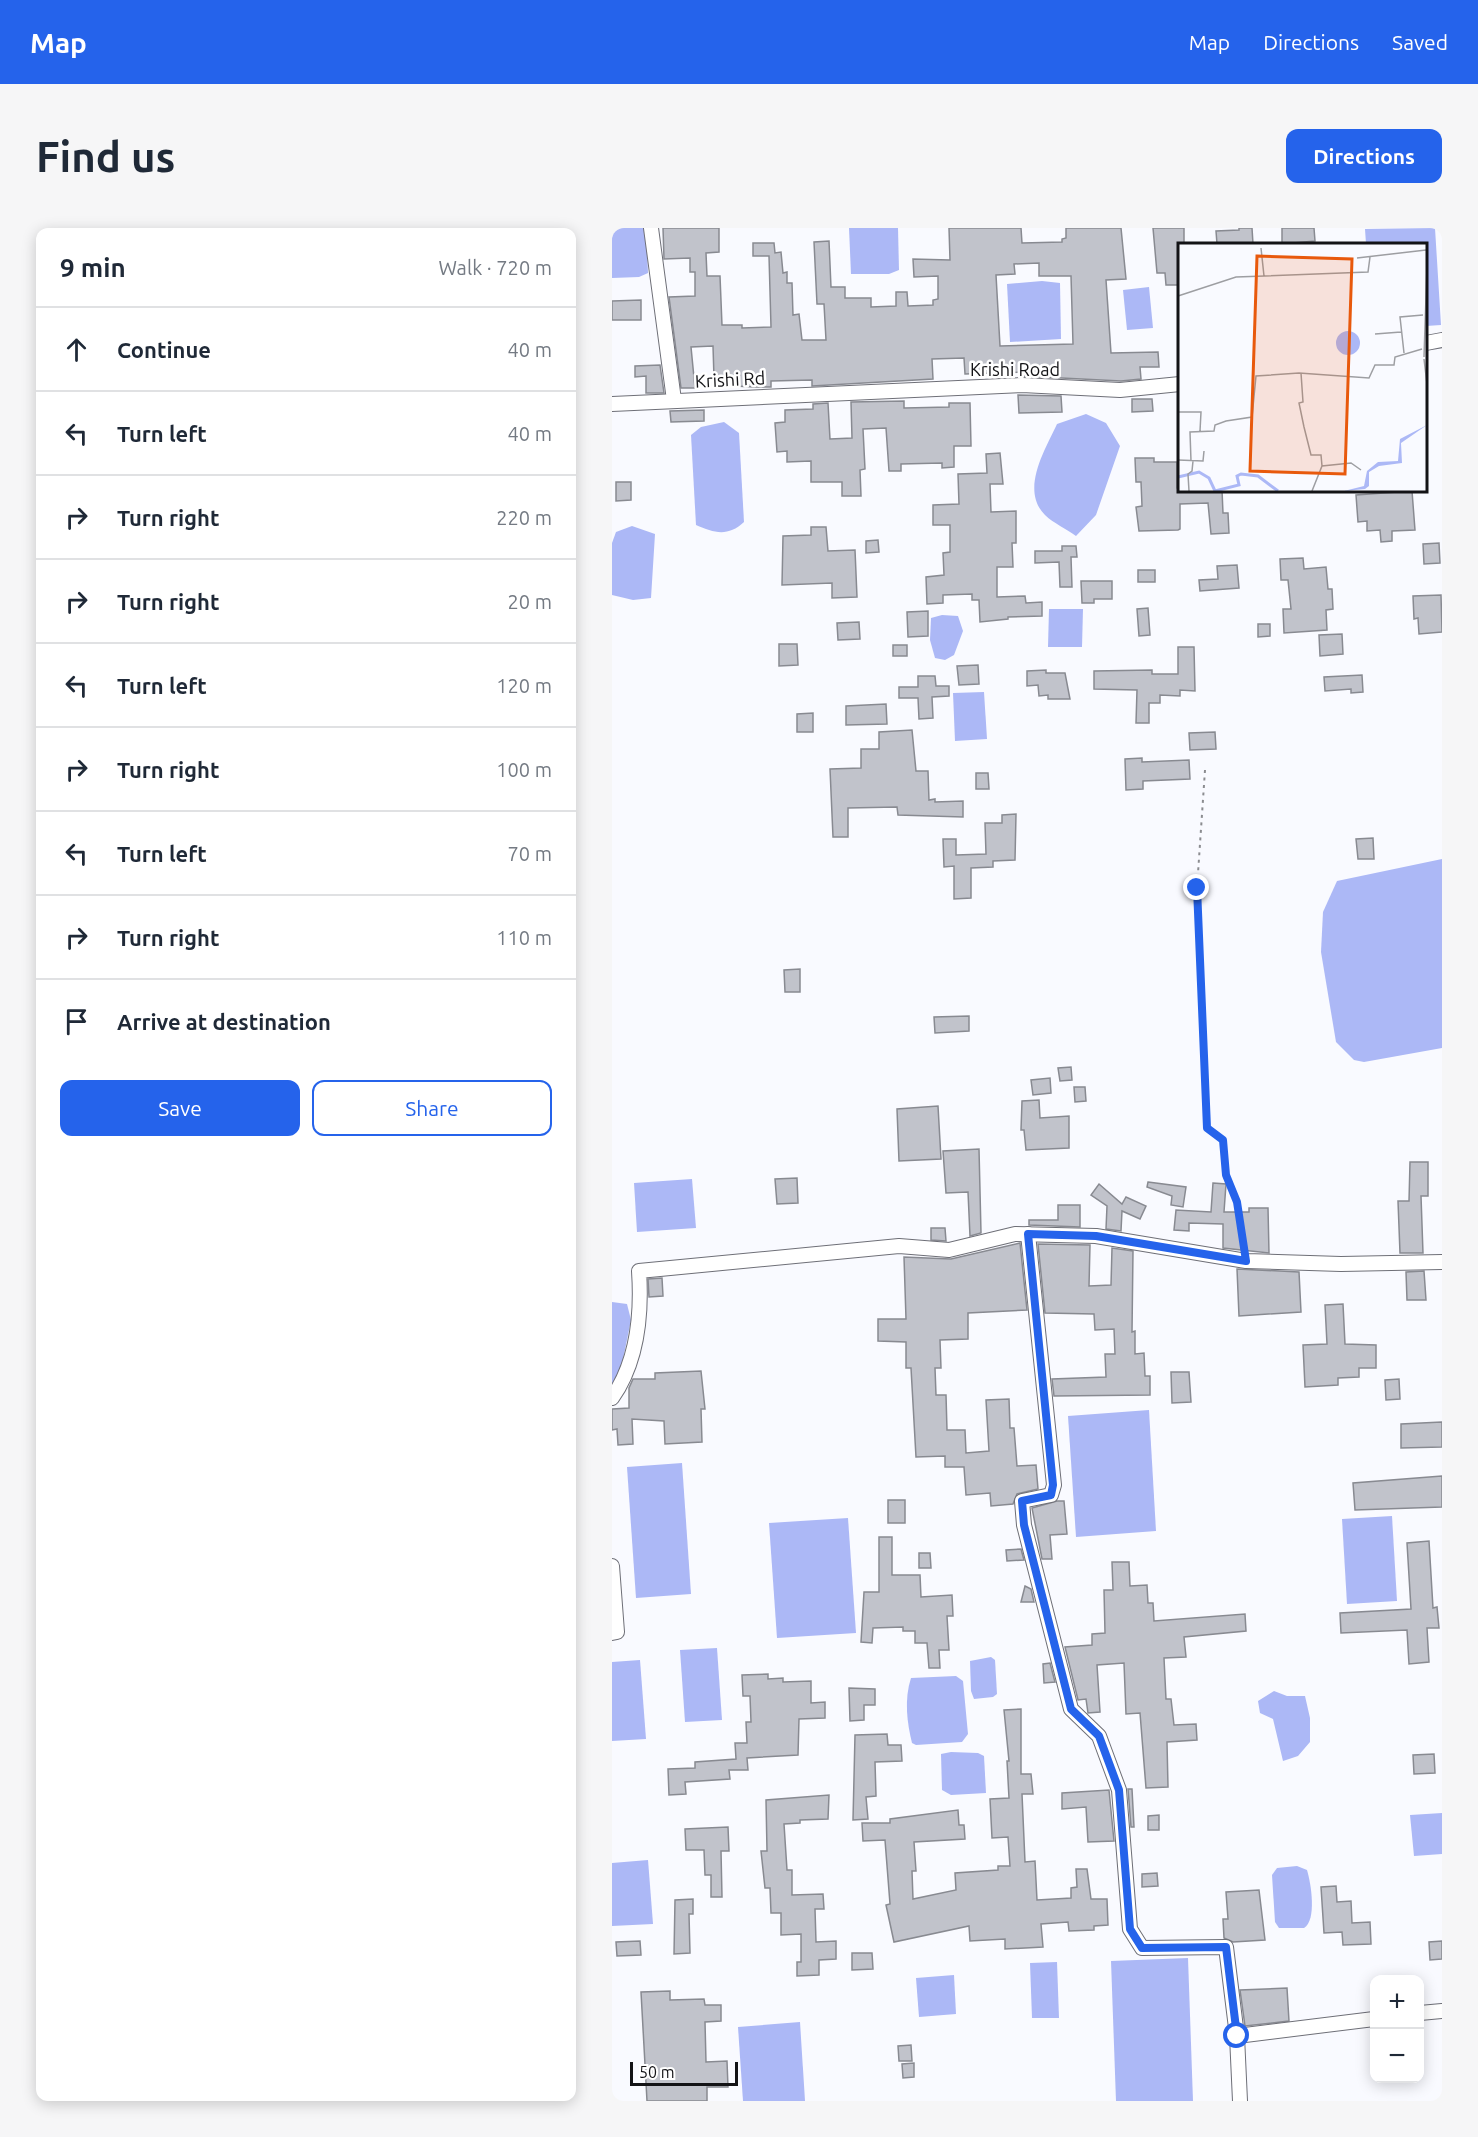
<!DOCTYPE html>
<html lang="en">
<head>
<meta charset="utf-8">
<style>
  body { margin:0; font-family:Ubuntu,sans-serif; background:#f6f6f7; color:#1f2937 }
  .controls { position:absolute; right:18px; bottom:18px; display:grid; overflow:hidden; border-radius:12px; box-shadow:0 3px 15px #0003 }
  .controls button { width:54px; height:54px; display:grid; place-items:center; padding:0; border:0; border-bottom:2px solid #e0e1e3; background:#fff; color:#1f2937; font:30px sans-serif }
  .scale { position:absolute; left:18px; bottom:15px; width:108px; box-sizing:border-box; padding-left:6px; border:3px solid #131316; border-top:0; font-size:16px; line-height:21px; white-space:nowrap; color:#131316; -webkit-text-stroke:4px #fff; paint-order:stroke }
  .stop { position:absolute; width:18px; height:18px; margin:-14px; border:4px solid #2563eb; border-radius:50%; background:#fff }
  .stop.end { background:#2563eb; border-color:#fff; box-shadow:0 2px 6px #0008 }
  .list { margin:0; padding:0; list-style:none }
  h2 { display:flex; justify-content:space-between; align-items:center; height:78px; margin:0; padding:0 24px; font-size:26px }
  h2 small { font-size:20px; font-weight:400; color:#747a83 }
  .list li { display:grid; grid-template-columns:39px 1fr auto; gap:18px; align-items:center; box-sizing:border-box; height:84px; padding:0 24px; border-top:2px solid #e0e1e3 }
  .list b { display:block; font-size:22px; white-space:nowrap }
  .list em { font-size:20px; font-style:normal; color:#747a83 }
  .actions { display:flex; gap:12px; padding:18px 24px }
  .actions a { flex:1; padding:14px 0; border:2px solid #2563eb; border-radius:12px; text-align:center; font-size:21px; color:#2563eb }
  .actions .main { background:#2563eb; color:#fff }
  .icon { flex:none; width:33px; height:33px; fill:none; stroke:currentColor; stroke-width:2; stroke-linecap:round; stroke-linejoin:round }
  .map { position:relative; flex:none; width:830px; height:1873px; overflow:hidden; border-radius:12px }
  header { display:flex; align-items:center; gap:36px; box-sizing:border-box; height:84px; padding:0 30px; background:#2563eb; color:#fff }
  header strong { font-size:28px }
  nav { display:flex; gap:33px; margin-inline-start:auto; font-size:21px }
  .intro { display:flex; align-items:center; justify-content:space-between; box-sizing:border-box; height:144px; padding:0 36px }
  h1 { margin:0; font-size:42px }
  .button { padding:15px 27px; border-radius:12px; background:#2563eb; color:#fff; font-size:21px; font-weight:700 }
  main { display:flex; gap:36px; padding:0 36px }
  aside { flex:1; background:#fff; border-radius:12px; box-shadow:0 3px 15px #0003 }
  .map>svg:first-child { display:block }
  .water { fill:#acb8f6 }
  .building { fill:#c1c3cb; stroke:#888a91; stroke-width:1.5; fill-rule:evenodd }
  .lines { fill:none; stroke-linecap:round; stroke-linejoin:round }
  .street-casing { stroke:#6e6f77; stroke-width:16 }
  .path { stroke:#8b8c90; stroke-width:2; stroke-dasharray:3 4.5; stroke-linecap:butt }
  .street { stroke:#fff; stroke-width:14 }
  .route { stroke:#2563eb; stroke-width:8 }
  .labels { text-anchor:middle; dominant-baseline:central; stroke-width:5; stroke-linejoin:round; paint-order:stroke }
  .street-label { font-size:18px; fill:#131316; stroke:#fff }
  .inset-river { fill:none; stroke:#acb8f6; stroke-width:3 }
  .inset-road { fill:none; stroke:#9d9ea2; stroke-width:1.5 }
  .view { fill:#e8590c; fill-opacity:0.15; stroke:#e8590c; stroke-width:3 }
  .inset-edge { fill:none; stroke:#131316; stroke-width:3 }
</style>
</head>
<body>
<header>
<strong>Map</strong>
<nav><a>Map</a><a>Directions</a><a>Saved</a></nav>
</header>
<div class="intro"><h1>Find us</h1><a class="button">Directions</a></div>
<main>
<aside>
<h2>9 min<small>Walk · 720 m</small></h2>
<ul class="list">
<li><svg class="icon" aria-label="ahead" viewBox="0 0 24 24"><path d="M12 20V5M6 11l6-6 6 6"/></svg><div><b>Continue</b></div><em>40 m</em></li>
<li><svg class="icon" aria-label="left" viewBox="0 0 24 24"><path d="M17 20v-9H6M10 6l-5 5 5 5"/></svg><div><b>Turn left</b></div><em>40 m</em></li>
<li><svg class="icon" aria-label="right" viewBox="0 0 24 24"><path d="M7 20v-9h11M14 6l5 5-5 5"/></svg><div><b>Turn right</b></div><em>220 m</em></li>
<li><svg class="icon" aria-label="right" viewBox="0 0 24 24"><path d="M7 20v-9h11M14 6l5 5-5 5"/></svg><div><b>Turn right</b></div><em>20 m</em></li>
<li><svg class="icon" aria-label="left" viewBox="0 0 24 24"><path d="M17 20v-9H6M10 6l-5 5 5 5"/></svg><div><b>Turn left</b></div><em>120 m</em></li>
<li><svg class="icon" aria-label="right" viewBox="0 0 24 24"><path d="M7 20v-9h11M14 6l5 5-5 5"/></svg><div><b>Turn right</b></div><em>100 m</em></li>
<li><svg class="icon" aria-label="left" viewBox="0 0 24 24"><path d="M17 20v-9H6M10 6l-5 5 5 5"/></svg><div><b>Turn left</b></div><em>70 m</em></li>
<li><svg class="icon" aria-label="right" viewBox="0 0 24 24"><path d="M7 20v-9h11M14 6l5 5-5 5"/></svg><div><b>Turn right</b></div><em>110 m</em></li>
<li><svg class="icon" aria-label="arrive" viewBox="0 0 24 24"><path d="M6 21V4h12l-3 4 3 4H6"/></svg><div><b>Arrive at destination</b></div></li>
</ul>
<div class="actions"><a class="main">Save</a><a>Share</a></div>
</aside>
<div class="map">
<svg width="830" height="1873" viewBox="0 0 830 1873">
  <rect width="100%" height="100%" fill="#f9faff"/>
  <g class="water">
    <polygon points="0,0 34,0 36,45 27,49 0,50"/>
    <polygon points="237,0 286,0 287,42 277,46 239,46"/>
    <polygon points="823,0 829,97 814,98 814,16 754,16 753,1"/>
    <polygon points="430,53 448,55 449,111 398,114 395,56"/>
    <polygon points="537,59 541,100 515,102 511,62"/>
    <path d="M474,186l20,9 14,23 -24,69 -20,21c-9,-7 -23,-13 -31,-21 -25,-25 0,-65 12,-91z"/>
    <path d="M112,194l15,11 5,89c-16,15 -30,11 -48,3l-5,-90 10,-8z"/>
    <polygon points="20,298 43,306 39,370 21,372 0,367 0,315 4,304"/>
    <polygon points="437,381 471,381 470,419 436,419"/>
    <polygon points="330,387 346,388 351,403 342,427 333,432 323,430 318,412 319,390"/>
    <polygon points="372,464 375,511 343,513 341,465"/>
    <polygon points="830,631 830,820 752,834 742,832 724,814 709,724 711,684 725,653"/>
    <polygon points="80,951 84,1000 25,1004 22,955"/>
    <polygon points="0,1074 15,1076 19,1092 6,1156 0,1158"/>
    <polygon points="537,1182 544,1303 464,1309 456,1188"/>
    <polygon points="70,1235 79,1366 24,1370 15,1239"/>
    <polygon points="780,1288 785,1373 735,1376 730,1291"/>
    <polygon points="236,1290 244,1405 165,1410 157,1295"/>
    <polygon points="105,1420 110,1492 73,1494 68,1422"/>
    <polygon points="379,1429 383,1432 385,1466 381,1469 362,1471 359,1463 358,1433"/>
    <polygon points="28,1432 34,1511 0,1513 0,1434"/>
    <path d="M344,1448l7,5 5,53 -6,8 -46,3 -4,-2c-5,-20 -8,-44 -1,-65z"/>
    <polygon points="662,1463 675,1468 693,1468 698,1490 698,1514 686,1528 671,1533 661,1491 648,1485 646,1473"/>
    <polygon points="339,1524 366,1525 372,1528 374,1565 339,1567 330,1562 329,1526"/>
    <polygon points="830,1585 830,1626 802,1628 798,1587"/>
    <polygon points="36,1632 41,1696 0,1698 0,1635"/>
    <path d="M685,1638l10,4c4,13 10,50 -3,58h-25l-4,-6 -3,-47 5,-7z"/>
    <polygon points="576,1730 581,1873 504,1873 499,1733"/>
    <polygon points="445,1734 447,1790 420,1790 418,1735"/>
    <polygon points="342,1747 344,1786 307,1789 304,1750"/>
    <polygon points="188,1794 193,1873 131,1873 126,1799"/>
  </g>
  <g class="building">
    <path d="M51,0h56v24l-13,1 1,23h13l2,49h20v3l29,-1 -2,-71h-16v-13h21l1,10 6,-1 2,21 4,-1v11h5l1,32 6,-1 3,26h24l-2,-36h-7l-3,-62 15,-1 2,46h14v11h26v9l25,-1v-14h11l1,14 25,-1v-5l5,-1v-23l-24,1 -1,-18 37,1 -1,-32h72l1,15 40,-1v-3l4,-1v-10h55l5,51 -20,1 5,73 47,-1 1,15h-19l1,12 -20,2 -99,-5v-4l-57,2 -1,-16 -32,1 1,20 -121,7v-6l-41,1v6h-17l-19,-1v-8h-21l-1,-32 -22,1 4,41h-14l-12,-91 26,-1v-24h-5v-14l-26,1zM427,35v13h32l2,68 -73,2 -4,-71 19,-1 -1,-10z"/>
    <polygon points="541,0 572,0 572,16 567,16 567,57 554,57 553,45 545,45"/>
    <polygon points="627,0 640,0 641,16 605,16 604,3 627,2"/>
    <polygon points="670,0 702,0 703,13 670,16"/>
    <polygon points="29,72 29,92 0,92 0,73"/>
    <polygon points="48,137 52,165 34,165 34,148 23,149 23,138"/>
    <polygon points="406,167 449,168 450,184 407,185"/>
    <polygon points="520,171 540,171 541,183 520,184"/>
    <polygon points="292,173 292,180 337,179 337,175 358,175 359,218 342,218 342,239 330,240 330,235 289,236 289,243 277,243 274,200 251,201 253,241 248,242 249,268 230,268 230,254 199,254 199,233 175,234 175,223 165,224 163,195 173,194 173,182 201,181 201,176 216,175 218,211 240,210 239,174"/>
    <polygon points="92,182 92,193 59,194 58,183"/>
    <polygon points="388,225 391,256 378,256 379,284 404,283 404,315 400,315 401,339 385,339 385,369 413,368 414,375 430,374 430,388 396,389 396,391 368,394 367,372 360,372 360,366 331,367 331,375 315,376 314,349 332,347 331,325 338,324 338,297 321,297 321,277 347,276 346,246 375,245 374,226"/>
    <polygon points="523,230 542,230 542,234 565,234 565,260 567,262 610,262 611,285 616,285 617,305 599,306 596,275 568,276 568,301 566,302 527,303 524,279 530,278 529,254 524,254"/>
    <polygon points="4,254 19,254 19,272 4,273"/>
    <polygon points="800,263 803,302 780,303 780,313 769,314 768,302 755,303 755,293 746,294 744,267"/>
    <polygon points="199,299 214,299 216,323 243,322 245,369 220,370 220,355 170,357 171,308 199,307"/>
    <polygon points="266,312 267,324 254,325 254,313"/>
    <polygon points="827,315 828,335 812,336 811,316"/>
    <polygon points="450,318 464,318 465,329 459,329 460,359 448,359 447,334 423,335 423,323 450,323"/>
    <polygon points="691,330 692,341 714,339 716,361 720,361 721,381 714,382 715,402 672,405 671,381 679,381 676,352 669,352 668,331"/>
    <polygon points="625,337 627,360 588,363 587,352 606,351 605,338"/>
    <rect x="526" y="342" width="17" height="12"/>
    <polygon points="469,353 500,353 500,371 482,371 482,375 470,375"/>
    <polygon points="829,367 830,404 807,406 806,390 802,391 801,368"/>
    <polygon points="536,380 538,407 527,408 525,381"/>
    <polygon points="316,383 316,408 296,409 295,384"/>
    <polygon points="247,394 248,411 226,412 225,395"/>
    <polygon points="646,396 658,396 658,408 646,409"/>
    <polygon points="730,406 731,426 708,428 707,407"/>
    <polygon points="167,416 185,416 186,437 167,438"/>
    <rect x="281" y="417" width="14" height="11"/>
    <polygon points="566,419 582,419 583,463 568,462 568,468 548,467 548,475 537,475 537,495 524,495 525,462 482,461 482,443 540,442 540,446 566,446"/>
    <polygon points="366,437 367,456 347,457 345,438"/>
    <polygon points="434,442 434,445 453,445 458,471 436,471 436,467 427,468 426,457 415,458 415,443"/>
    <polygon points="750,447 751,464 739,465 739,461 713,463 712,449"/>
    <polygon points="306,448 323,448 324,458 337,458 337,468 320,469 321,490 307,491 306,470 287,470 287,459 306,459"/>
    <polygon points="274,476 275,496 234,497 234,478"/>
    <polygon points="201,485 201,504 185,504 185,486"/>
    <polygon points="300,502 304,543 316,543 317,572 323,571 323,574 351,573 351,589 286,587 285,579 236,580 236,609 221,609 218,541 249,540 249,521 267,521 267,504"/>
    <polygon points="603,504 604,521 578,522 577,505"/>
    <polygon points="530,530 530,534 577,532 578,551 531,553 531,561 514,562 513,531"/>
    <polygon points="364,545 376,545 377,561 364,561"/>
    <polygon points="404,586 403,632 381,633 381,639 359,640 359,670 342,671 342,638 332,639 331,611 344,611 344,627 374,626 373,595 390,595 390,587"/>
    <polygon points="761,610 762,631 746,631 744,611"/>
    <polygon points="188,741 188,764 173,764 172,742"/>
    <polygon points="357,788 357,803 323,805 322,789"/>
    <polygon points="459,839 460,852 448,853 446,840"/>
    <polygon points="438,850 439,865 421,867 419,852"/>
    <polygon points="462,859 473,859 474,873 463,874"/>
    <polygon points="427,872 428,890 457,888 457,920 414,922 412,902 409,902 410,873"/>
    <polygon points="326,878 329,931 287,933 285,881"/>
    <polygon points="367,921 369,1005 358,1008 356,964 334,965 331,923"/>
    <polygon points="798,934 816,934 816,968 809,968 811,1025 788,1025 786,973 797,973"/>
    <polygon points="185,950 186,975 165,976 163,951"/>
    <polygon points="536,954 574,959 571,979 559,977 560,968 535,959"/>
    <polygon points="601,955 614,956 612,984 637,984 637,980 656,980 657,1025 611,1020 611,996 577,995 577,1003 562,1002 564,982 599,984"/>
    <polygon points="487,956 510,976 514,969 534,978 528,991 510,983 509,1003 494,1001 495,978 479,967"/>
    <polygon points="446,977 468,977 468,999 417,997 417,992 446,992"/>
    <polygon points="319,1000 333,1000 334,1013 319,1012"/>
    <polygon points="408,1015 415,1082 356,1085 356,1111 328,1112 329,1140 323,1140 324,1167 334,1167 335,1202 353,1202 354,1225 377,1223 374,1172 397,1171 398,1200 402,1200 405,1238 424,1237 426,1261 405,1266 401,1276 379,1278 378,1265 354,1267 352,1239 333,1239 333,1228 304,1229 299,1140 294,1140 294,1114 266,1113 266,1091 294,1091 292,1029 339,1031"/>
    <polygon points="426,1016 478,1017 477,1058 499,1057 500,1020 521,1023 520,1104 523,1103 523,1126 532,1125 533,1148 538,1148 538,1167 442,1168 440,1151 494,1149 493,1126 503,1126 502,1101 483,1102 482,1086 433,1085"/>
    <polygon points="625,1041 687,1044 689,1084 627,1088"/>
    <polygon points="812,1043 814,1072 795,1072 794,1044"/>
    <polygon points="50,1050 51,1068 37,1069 36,1051"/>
    <polygon points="731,1076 733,1116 764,1117 764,1140 747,1140 747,1149 726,1150 726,1157 693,1159 691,1117 715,1116 713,1077"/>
    <polygon points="89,1143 93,1181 89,1181 90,1214 53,1216 52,1193 20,1191 21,1216 6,1217 5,1201 0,1202 0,1181 17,1180 17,1160 21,1151 43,1151 43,1145"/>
    <polygon points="559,1144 577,1144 579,1174 560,1175"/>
    <polygon points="787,1151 788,1171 774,1172 773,1152"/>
    <polygon points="830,1194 830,1219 789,1220 789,1196"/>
    <polygon points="830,1248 830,1279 743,1282 741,1255"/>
    <rect x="276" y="1272" width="17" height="23"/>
    <polygon points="445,1273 452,1273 455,1306 438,1307 440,1331 430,1331 420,1280"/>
    <polygon points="267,1309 280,1309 280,1347 308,1347 309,1369 340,1367 341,1388 335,1388 337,1422 327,1422 328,1440 317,1440 315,1415 303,1415 303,1403 291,1403 291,1399 261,1400 260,1415 249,1414 252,1364 267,1364"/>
    <polygon points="817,1313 821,1380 825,1379 827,1400 815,1400 817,1434 797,1436 795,1402 729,1405 728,1385 799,1381 795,1315"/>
    <polygon points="409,1321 412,1332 395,1333 394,1322"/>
    <polygon points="307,1325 318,1325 319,1340 307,1340"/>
    <polygon points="500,1334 517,1334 518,1358 535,1357 536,1375 541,1375 542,1393 633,1386 634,1403 572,1409 574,1429 552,1430 554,1471 559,1471 562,1497 584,1496 585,1512 555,1514 556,1559 534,1560 528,1485 514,1486 512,1435 485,1437 488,1484 476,1485 474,1471 466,1472 453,1419 480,1417 480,1406 493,1405 492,1362 501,1362"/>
    <polygon points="413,1358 419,1361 422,1374 409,1374"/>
    <polygon points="438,1435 443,1454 432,1455 431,1436"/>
    <polygon points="156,1446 156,1451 171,1450 171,1454 199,1453 199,1475 213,1474 213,1490 187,1491 186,1527 135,1530 136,1542 117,1542 118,1551 73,1554 74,1566 57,1567 56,1541 83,1540 83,1534 124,1531 123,1515 135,1515 134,1494 139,1494 138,1468 131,1468 130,1447"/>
    <polygon points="237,1460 263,1461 263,1477 252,1477 252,1492 238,1493"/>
    <polygon points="409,1481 409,1546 419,1546 421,1566 410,1566 413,1634 423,1633 425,1672 459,1670 459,1660 465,1659 464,1641 475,1641 479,1671 495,1671 496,1697 482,1698 482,1702 457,1703 456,1694 429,1696 431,1719 393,1721 393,1711 358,1713 357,1698 282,1714 274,1677 278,1676 273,1612 251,1613 250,1595 278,1595 278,1591 346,1582 347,1597 352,1597 353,1611 302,1614 304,1643 300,1643 301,1671 344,1662 343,1645 386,1642 386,1638 398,1638 396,1609 380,1610 378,1571 397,1570 395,1533 397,1533 392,1482"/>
    <polygon points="275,1506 276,1517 289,1517 290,1533 263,1534 264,1568 254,1569 256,1591 241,1592 243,1507"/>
    <polygon points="822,1526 823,1545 802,1546 801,1527"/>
    <polygon points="516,1561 520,1561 522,1599 519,1599"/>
    <polygon points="497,1562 502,1613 476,1614 474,1579 450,1581 450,1565"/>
    <polygon points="217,1567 216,1591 188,1592 188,1595 172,1596 175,1642 180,1642 180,1667 211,1666 212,1681 203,1681 204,1714 224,1713 224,1731 207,1732 207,1747 185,1748 185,1734 189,1734 189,1706 169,1707 169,1685 159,1685 158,1660 153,1660 149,1623 155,1623 154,1572"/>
    <polygon points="547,1587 547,1602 536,1602 536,1588"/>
    <polygon points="116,1599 117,1623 109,1623 110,1669 99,1669 99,1647 93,1647 92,1622 74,1622 73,1601"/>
    <polygon points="545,1645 546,1658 530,1659 530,1646"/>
    <polygon points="724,1658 725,1674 739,1673 740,1695 758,1694 759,1716 731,1717 730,1704 712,1705 709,1659"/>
    <polygon points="647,1662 653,1712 621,1714 612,1710 611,1691 616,1691 614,1664"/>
    <polygon points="81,1671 81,1686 77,1686 78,1725 62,1726 63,1672"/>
    <polygon points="28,1713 29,1727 5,1728 4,1714"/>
    <polygon points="830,1713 830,1731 818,1732 817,1714"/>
    <polygon points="240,1725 260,1725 261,1741 240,1742"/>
    <polygon points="675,1760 677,1793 633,1798 628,1762"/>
    <polygon points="58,1763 58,1772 92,1771 93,1777 109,1777 109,1793 93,1794 94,1834 115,1833 116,1859 95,1859 95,1873 35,1873 29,1764"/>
    <polygon points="299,1817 300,1833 287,1833 286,1818"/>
    <polygon points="302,1835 302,1849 291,1850 290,1836"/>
  </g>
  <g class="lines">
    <defs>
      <g id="street">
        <polyline points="39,0 62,172"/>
        <polyline points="814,115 830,112"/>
        <polyline points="0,176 410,157 508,162 568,156"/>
        <polyline points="416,1006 442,1257 439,1267 410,1273 412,1297 459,1481 487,1508 507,1562 518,1701 530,1720 614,1719 625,1808"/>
        <path d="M0,1170c26,-37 30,-83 27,-127l260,-25 50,4 66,-16 81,2 150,25 95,3 101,-2"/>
        <polyline points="0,1338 5,1404 0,1405"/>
        <polyline points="808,1785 830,1783"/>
        <polyline points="628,1873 625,1808 762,1791"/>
      </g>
    </defs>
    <use href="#street" class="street-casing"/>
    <path class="path" d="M593,542l-8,118 10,240 16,12c3,36 15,70 21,106"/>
    <use href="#street" class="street"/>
  </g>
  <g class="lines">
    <polyline class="route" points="585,660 595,900 611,912 614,947 625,974 634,1033 484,1008 416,1006 441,1257 439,1267 410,1273 412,1297 459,1481 487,1508 507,1562 518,1701 530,1720 614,1719 625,1808"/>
  </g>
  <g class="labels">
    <g class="street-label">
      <text x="403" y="141">Krishi Road</text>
      <text transform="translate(118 151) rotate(-3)">Krishi Rd</text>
    </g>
  </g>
  <g transform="translate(566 15)">
    <rect width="249" height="249" fill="#f9faff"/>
    <path d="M158 100a12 12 0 1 1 24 0a12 12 0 1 1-24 0ZM249,182l-26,18 1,20 -23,3 -10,6v14l-4,3 -21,2 20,-5 3,-15 11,-9 20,-1 2,-22z" fill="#acb8f6"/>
    <path class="inset-river" d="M0,234l21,-5 10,6 6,13 24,-6 -2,-9 4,-2 17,2 20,15"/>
    <path class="inset-road" d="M83,5l3,28M179,15l69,-8M0,53l58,-19 132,-5 2,-15M197,91l26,-2M226,110l-4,-36 23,-2M246,114l3,-91M246,116l3,25M123,130l2,29 -4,1 5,24 7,28h10l1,11M0,169h23l-1,19M0,217l25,1 1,-10M13,218l-1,-29 24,-1 1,-6 11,-4 26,-4 4,-41 43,-3 70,5 6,-13h19l1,-8 27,-8M11,248l-1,-17 4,-3 1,-10M134,248l10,-25 29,-3 10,7"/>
    <path class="view" d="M79,13l95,3 -7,215 -95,-3z"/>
    <rect width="249" height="249" class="inset-edge"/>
  </g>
</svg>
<div class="controls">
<button>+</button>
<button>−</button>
</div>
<div class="scale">50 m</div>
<div class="stop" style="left:625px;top:1808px"></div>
<div class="stop end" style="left:585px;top:660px"></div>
</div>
</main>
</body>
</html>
